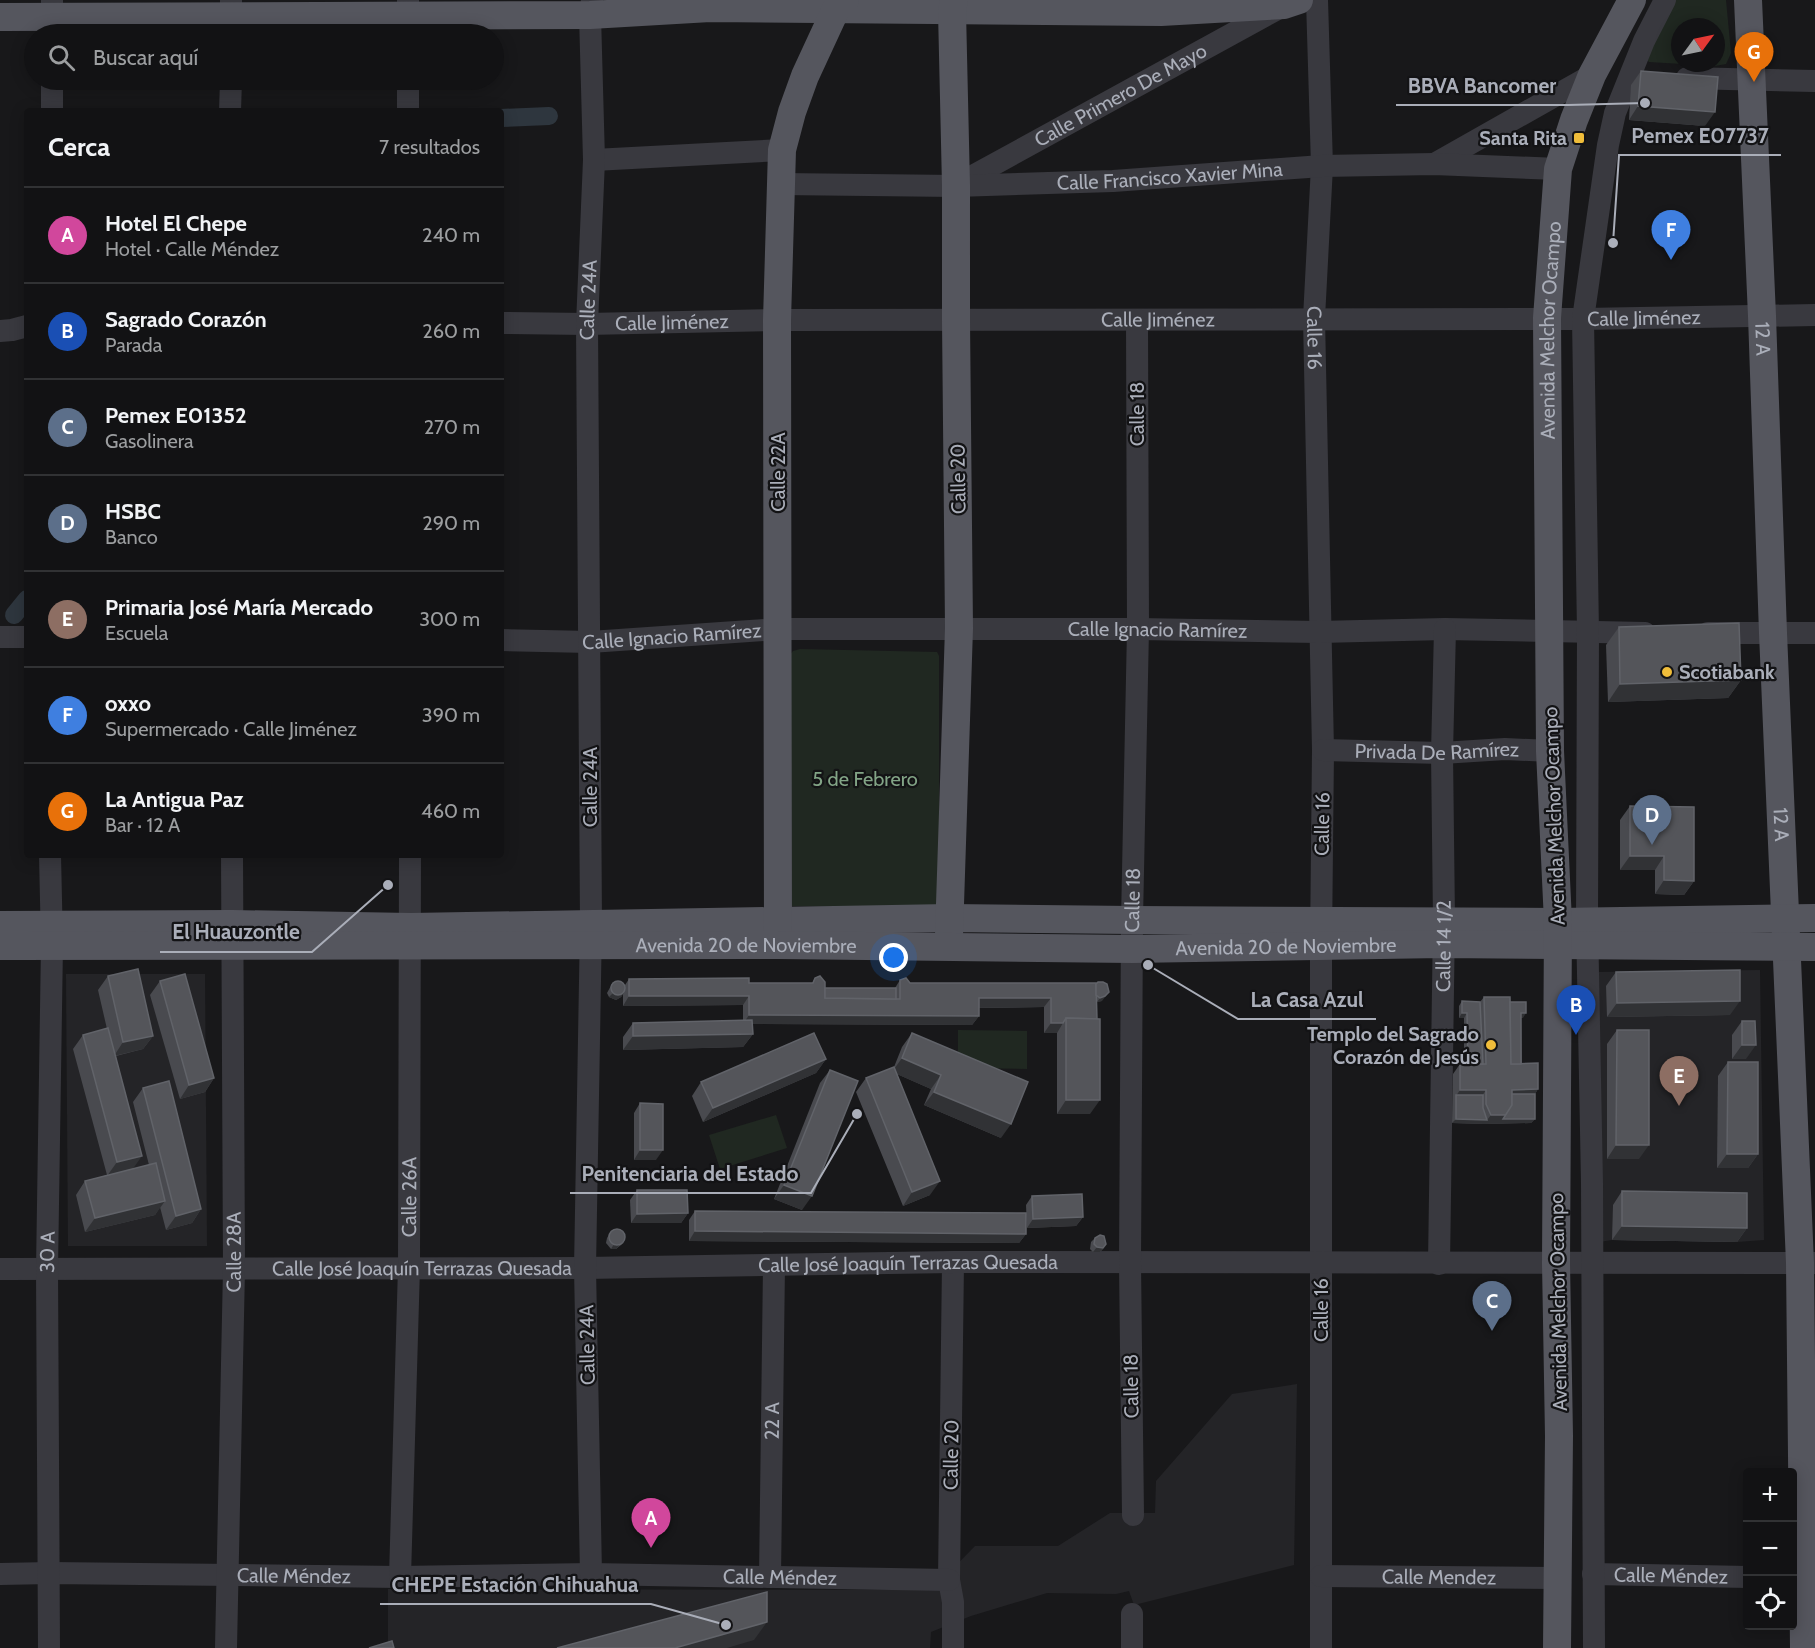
<!DOCTYPE html>
<html lang="es">
<head>
<meta charset="utf-8">
<style>
  body { margin:0; font-family:Cabin,sans-serif; background:#1b1b1d; color:#f1f3f6 }
  .controls { position:absolute; right:18px; bottom:18px; display:grid; overflow:hidden; border-radius:6px; box-shadow:0 3px 15px #0003 }
  .controls button { width:54px; height:54px; display:grid; place-items:center; padding:0; border:0; border-bottom:2px solid #313234; background:#121214; color:#f1f3f6; font:30px sans-serif }
  .compass { position:absolute; left:1671px; top:18px; width:54px; height:54px; border-radius:50%; background:#121214; box-shadow:0 3px 15px #0003; rotate:57deg }
  .you { position:absolute; left:894px; top:958px; width:21px; height:21px; margin:-15px; border:4px solid #fff; border-radius:50%; background:#1a73e8; box-shadow:0 0 0 9px #1a73e833 }
  .badge { display:grid; place-items:center; width:39px; height:39px; border-radius:50%; background:#7c3aed; color:#fff; font-size:20px; font-weight:700 }
  .pin { position:absolute; translate:-50% -50px; filter:drop-shadow(0 2px 3px #0008) }
  .pin::after { content:''; position:absolute; top:32px; width:21px; height:18px; background:inherit; clip-path:polygon(0 0,100% 0,50% 100%) }
  .list { margin:0; padding:0; list-style:none }
  h2 { display:flex; justify-content:space-between; align-items:center; height:78px; margin:0; padding:0 24px; font-size:26px }
  h2 small { font-size:20px; font-weight:400; color:#9c9ea0 }
  .list li { display:grid; grid-template-columns:39px 1fr auto; gap:18px; align-items:center; box-sizing:border-box; height:96px; padding:0 24px; border-top:2px solid #313234 }
  .list b { display:block; font-size:22px; white-space:nowrap }
  .list p { margin:0; font-size:20px; white-space:nowrap; color:#9c9ea0 }
  .list em { font-size:20px; font-style:normal; color:#9c9ea0 }
  .icon { flex:none; width:33px; height:33px; fill:none; stroke:currentColor; stroke-width:2; stroke-linecap:round; stroke-linejoin:round }
  .map { position:relative; flex:none; width:1815px; height:1648px; overflow:hidden }
  .search { position:absolute; background:#121214; box-shadow:0 3px 15px #0003; left:24px; top:24px; width:480px; height:66px; display:flex; align-items:center; gap:15px; box-sizing:border-box; padding:0 21px; border-radius:33px; color:#9c9ea0; font-size:22px }
  .panel { position:absolute; background:#121214; box-shadow:0 3px 15px #0003; left:24px; top:108px; width:480px; height:750px; border-radius:6px }
  .map>svg:first-child { display:block }
  .built { fill:#242427 }
  .green { fill:#202821; fill-rule:evenodd }
  .lines { fill:none; stroke-linecap:round; stroke-linejoin:round }
  .canal { stroke:#2e363e; stroke-width:18 }
  .minor { stroke:#39393f; stroke-width:22 }
  .major { stroke:#55565e; stroke-width:28 }
  .wall { fill:#494a4f }
  .shaded-wall { fill:#313235 }
  .building { fill:#54555a; stroke:#616369; stroke-width:1.5 }
  .poi-dot { fill:#f0bd3a; stroke:#131315; stroke-width:2 }
  .labels { text-anchor:middle; dominant-baseline:central; stroke-width:4.5; stroke-linejoin:round; paint-order:stroke }
  .street-label { font-size:20px; fill:#aaaeb9; stroke:#131315 }
  .poi-label { font-size:20px; font-weight:bold; fill:#aaaeb9; stroke:#131315; text-anchor:end }
  .park-label { font-size:20px; fill:#82a486; stroke:#131315 }
  .leader { fill:none; stroke:#aaaeb9; stroke-width:2 }
  .callout-dot { fill:#aaaeb9; stroke:#131315; stroke-width:2 }
  .callout-label { font-size:21px; text-anchor:middle; font-weight:bold; fill:#aaaeb9; stroke:#131315; stroke-width:4.5; stroke-linejoin:round; paint-order:stroke }
</style>
</head>
<body>
<div class="map">
<svg width="1815" height="1648" viewBox="0 0 1815 1648">
  <rect width="100%" height="100%" fill="#18181a"/>
  <g class="built">
    <polygon points="1760,970 1764,1240 1737,1242 1612,1240 1599,1242 1595,972"/>
    <polygon points="66,974 205,974 207,1246 68,1246"/>
    <polygon points="1297,1384 1294,1565 1134,1605 1129,1591 1116,1594 1047,1593 971,1616 931,1632 930,1648 388,1648 388,1589 932,1590 975,1546 1058,1546 1110,1513 1155,1513 1156,1481 1232,1394"/>
  </g>
  <g class="green">
    <path d="M1672,0h54l5,53 -5,11 -11,2 -66,-4 -6,-8zM1680,27h36v36h-36z"/>
    <polygon points="800,649 937,652 939,656 939,902 937,908 792,906 790,655 793,651"/>
    <polygon points="958,1030 1027,1031 1027,1069 958,1068"/>
    <polygon points="776,1115 787,1148 720,1169 709,1135"/>
  </g>
  <g class="lines">
    <g class="canal">
      <polyline points="501,118 549,116"/>
      <polyline points="14,615 27,599"/>
    </g>
    <g class="minor">
      <polyline points="408,0 408,34"/>
      <path id="s1" d="M1317,0l5,166 -8,152 9,432 -2,195v703"/>
      <polyline points="52,34 52,0"/>
      <polyline points="231,34 231,0"/>
      <polyline points="1687,78 1815,81"/>
      <polyline points="408,80 408,111"/>
      <polyline points="52,111 52,80"/>
      <polyline points="230,111 231,80"/>
      <polyline points="594,160 782,150"/>
      <polyline points="1436,163 1592,75"/>
      <path id="s2" d="M960,183l321,-176"/>
      <path id="s3" d="M780,184l176,2 157,-5 209,-15 112,-2 124,5"/>
      <path id="s4" d="M501,323l86,1 190,-4 806,-1 232,-4"/>
      <polyline points="0,331 12,330 27,326"/>
      <polyline points="1708,633 1815,633"/>
      <polyline points="0,637 27,637"/>
      <path id="s5" d="M501,640l89,2 189,-13h359l181,3 126,-3 200,4"/>
      <path id="s6" d="M1323,750l119,3 63,-4 45,2"/>
      <polyline points="953,1262 949,1580 953,1602 953,1648"/>
      <path id="s7" d="M1439,1264l5,-344 -2,-167 3,-124"/>
      <path id="s8" d="M0,1269l585,-1 368,-6 862,1"/>
      <path id="s9" d="M1133,1515l-3,-252 2,-343 6,-291 -1,-309"/>
      <path id="s10" d="M0,1574l50,-1 350,4 191,-3 358,6"/>
      <path id="s11" d="M591,1574l-6,-306 6,-344 -4,-600 7,-164 -4,-145 2,-15"/>
      <path id="s12" d="M1593,1574l155,3"/>
      <path id="s13" d="M1321,1576l236,2"/>
      <path id="s14" d="M400,1577l9,-310 1,-412"/>
      <path id="s15" d="M770,1577l4,-312"/>
      <polyline points="1132,1614 1132,1648"/>
      <path id="s16" d="M49,1648l-2,-379 5,-324 -2,-90"/>
      <path id="s17" d="M226,1648l8,-379 -2,-414"/>
      <polyline points="1594,1648 1592,1183 1587,921 1588,632 1583,319 1608,145 1615,113 1644,41 1665,0"/>
    </g>
    <g class="major">
      <path id="s18" d="M1748,0l14,316 11,317 27,630 4,385"/>
      <polyline points="0,17 590,15 710,8 1161,12 1284,5 1299,0"/>
      <polyline points="0,925 232,924 411,927 949,918 1132,920 1558,922 1815,918"/>
      <polyline points="949,935 959,628 956,320 956,186 952,11 954,0"/>
      <polyline points="778,940 777,320 782,150 792,112 805,76 836,9 845,0"/>
      <path id="s19" d="M0,946l778,-1 354,4 310,-5 373,3"/>
      <path id="s20" d="M1557,1648l2,-212 -3,-173 2,-341 -8,-171 -3,-433 11,-149 16,-49 18,-45 40,-75"/>
    </g>
  </g>
  <g class="wall">
    <polygon points="1641,71 1705,126 1629,120 1631,85"/>
    <polygon points="1619,627 1741,680 1728,698 1608,702 1606,645"/>
    <polygon points="1630,806 1694,881 1684,895 1655,894 1655,870 1620,870 1620,820"/>
    <polygon points="1616,972 1730,1015 1607,1017 1606,986"/>
    <polygon points="108,976 153,1036 143,1049 116,1056 133,1169 149,1165 133,1102 143,1088 201,1209 192,1223 166,1230 160,1207 155,1215 85,1232 76,1195 85,1181 107,1175 73,1049 83,1035 107,1029 98,990"/>
    <polygon points="815,978 825,988 895,988 900,980 910,983 1096,983 1102,1001 1096,1002 1090,1114 1057,1114 1057,1033 1044,1033 1044,1007 979,1008 979,1016 972,1025 753,1024 753,1034 743,1047 623,1050 623,1037 633,1023 743,1021 743,1005 623,1006 623,994 621,997 616,1000 609,997 607,993 613,982 625,985 629,979 749,983 812,983"/>
    <polygon points="160,981 214,1078 205,1092 180,1099 150,995"/>
    <polygon points="1484,997 1510,1002 1523,1018 1521,1018 1522,1064 1538,1089 1535,1094 1535,1119 1531,1123 1484,1124 1452,1123 1453,1074 1460,1064 1464,1064 1464,1018 1459,1018 1459,1006 1462,1001 1480,1002"/>
    <polygon points="1742,1021 1746,1059 1732,1059 1732,1035"/>
    <polygon points="1617,1030 1639,1159 1607,1159 1607,1044"/>
    <polygon points="912,1033 1001,1138 924,1105 931,1089 897,1074 930,1195 903,1206 856,1092 866,1078 894,1067 902,1047"/>
    <polygon points="826,1059 816,1073 703,1122 692,1096 701,1082"/>
    <polygon points="1728,1062 1758,1154 1748,1168 1717,1168 1718,1076"/>
    <polygon points="830,1070 802,1210 774,1199 820,1083"/>
    <polygon points="640,1103 656,1160 634,1160 634,1113"/>
    <polygon points="637,1190 688,1213 681,1223 631,1223 630,1200"/>
    <polygon points="1622,1191 1747,1228 1737,1242 1612,1240 1613,1205"/>
    <polygon points="1032,1196 1083,1217 1076,1226 1027,1228 1026,1205"/>
    <polygon points="695,1211 1026,1234 1019,1243 689,1241 689,1220"/>
    <polygon points="610,1233 622,1244 616,1249 611,1249 606,1243 607,1238"/>
    <polygon points="1095,1238 1103,1249 1100,1252 1093,1252 1090,1249 1091,1242"/>
  </g>
  <g class="shaded-wall">
    <polygon points="1638,106 1715,112 1705,126 1629,120"/>
    <polygon points="1741,680 1728,698 1608,702 1620,684"/>
    <polygon points="1630,856 1664,856 1655,870 1620,870"/>
    <polygon points="1664,880 1694,881 1684,895 1655,894"/>
    <polygon points="1109,992 1102,1001 1097,1002 1100,998"/>
    <polygon points="613,993 624,993 621,997 616,1000 609,997"/>
    <polygon points="629,996 749,996 743,1005 623,1006"/>
    <polygon points="979,998 1051,998 1044,1007 972,1008"/>
    <polygon points="1740,1001 1730,1015 1607,1017 1617,1003"/>
    <polygon points="1462,1013 1467,1013 1464,1018 1459,1018"/>
    <polygon points="1521,1013 1526,1013 1523,1018 1518,1018"/>
    <polygon points="749,1015 979,1016 972,1025 743,1024"/>
    <polygon points="1051,1023 1063,1023 1057,1033 1044,1033"/>
    <polygon points="753,1034 743,1047 623,1050 633,1036"/>
    <polygon points="153,1036 143,1049 114,1056 123,1042"/>
    <polygon points="1742,1045 1756,1045 1746,1059 1732,1059"/>
    <polygon points="902,1058 941,1075 931,1089 892,1072"/>
    <polygon points="826,1059 816,1073 703,1122 713,1108"/>
    <polygon points="214,1078 205,1092 180,1099 189,1085"/>
    <polygon points="1538,1089 1532,1099 1508,1099 1512,1090"/>
    <polygon points="1460,1090 1486,1090 1480,1099 1456,1096"/>
    <polygon points="934,1092 1011,1124 1001,1138 924,1105"/>
    <polygon points="1066,1100 1100,1100 1090,1114 1057,1114"/>
    <polygon points="1491,1115 1507,1115 1535,1119 1531,1123 1484,1124 1452,1123 1456,1119 1487,1120"/>
    <polygon points="1616,1145 1649,1145 1639,1159 1607,1159"/>
    <polygon points="640,1150 663,1150 656,1160 634,1160"/>
    <polygon points="1727,1154 1758,1154 1748,1168 1717,1168"/>
    <polygon points="142,1156 132,1170 107,1176 117,1162"/>
    <polygon points="940,1181 930,1195 903,1206 912,1192"/>
    <polygon points="784,1185 812,1196 802,1210 774,1199"/>
    <polygon points="165,1201 155,1215 85,1232 95,1218"/>
    <polygon points="201,1209 192,1223 166,1230 176,1216"/>
    <polygon points="688,1213 681,1223 631,1223 637,1214"/>
    <polygon points="1083,1217 1076,1226 1027,1228 1033,1219"/>
    <polygon points="1622,1226 1747,1228 1737,1242 1612,1240"/>
    <polygon points="695,1231 1026,1234 1019,1243 689,1241"/>
    <polygon points="625,1239 616,1249 611,1249 614,1244"/>
    <polygon points="1106,1244 1100,1252 1093,1252 1097,1247"/>
    <polygon points="767,1622 754,1640 727,1648 675,1648"/>
  </g>
  <g class="building">
    <polygon points="1641,71 1718,77 1715,112 1638,106"/>
    <polygon points="1739,623 1741,680 1620,684 1619,627"/>
    <polygon points="1630,806 1694,807 1694,881 1664,880 1664,856 1630,856"/>
    <polygon points="138,969 153,1036 123,1042 108,976"/>
    <polygon points="1740,970 1740,1001 1617,1003 1616,972"/>
    <polygon points="185,974 214,1078 189,1085 160,981"/>
    <polygon points="820,976 825,982 825,998 900,999 900,980 906,978 910,983 1096,983 1097,1019 1066,1018 1063,1023 1051,1023 1051,998 979,998 979,1016 749,1015 749,996 629,996 629,979 749,978 749,983 813,983 815,978"/>
    <circle cx="618" cy="988" r="7"/>
    <polygon points="1098,982 1103,982 1107,984 1109,992 1105,996 1100,998 1096,995 1096,984"/>
    <polygon points="825,988 896,988 896,999 825,998"/>
    <polygon points="1484,997 1510,997 1511,1064 1538,1063 1538,1089 1512,1090 1512,1105 1507,1115 1491,1115 1486,1104 1486,1090 1460,1090 1460,1064 1486,1064"/>
    <polygon points="1462,1001 1480,1002 1483,1064 1468,1064 1467,1013 1462,1013"/>
    <polygon points="1510,1002 1526,1002 1526,1013 1521,1013 1521,1064 1511,1064"/>
    <polygon points="1066,1018 1100,1019 1100,1100 1066,1100"/>
    <polygon points="752,1020 753,1034 633,1036 633,1023"/>
    <polygon points="1742,1021 1755,1021 1756,1045 1742,1045"/>
    <polygon points="108,1028 142,1156 117,1162 83,1035"/>
    <polygon points="1617,1030 1649,1030 1649,1145 1616,1145"/>
    <polygon points="814,1033 826,1059 713,1108 701,1082"/>
    <polygon points="912,1033 1028,1082 1011,1124 934,1092 941,1075 902,1058"/>
    <polygon points="1728,1062 1758,1062 1758,1154 1727,1154"/>
    <polygon points="894,1067 940,1181 912,1192 866,1078"/>
    <polygon points="830,1070 858,1081 812,1196 784,1185"/>
    <polygon points="169,1081 201,1209 176,1216 143,1088"/>
    <polygon points="1512,1094 1535,1094 1535,1119 1503,1119 1512,1105"/>
    <polygon points="1456,1095 1483,1095 1483,1108 1487,1120 1456,1119"/>
    <polygon points="640,1103 663,1104 663,1150 640,1150"/>
    <polygon points="156,1163 165,1201 95,1218 85,1181"/>
    <polygon points="637,1190 687,1190 688,1213 637,1214"/>
    <polygon points="1622,1191 1747,1193 1747,1228 1622,1226"/>
    <polygon points="1082,1194 1083,1217 1033,1219 1032,1196"/>
    <polygon points="695,1211 1026,1213 1026,1234 695,1231"/>
    <circle cx="617" cy="1237" r="8"/>
    <polygon points="1100,1235 1104,1236 1106,1244 1103,1248 1097,1247 1094,1244 1095,1238"/>
    <polygon points="767,1592 767,1622 675,1648 557,1648"/>
    <polygon points="392,1641 394,1648 369,1648"/>
  </g>
  <g class="poi-dot">
    <rect x="1573" y="132" width="12" height="12" rx="3"/>
    <circle cx="1667" cy="672" r="6"/>
    <circle cx="1491" cy="1045" r="6"/>
  </g>
  <g class="labels">
    <g class="street-label">
      <text stroke="none"><textPath href="#s2" startOffset="183">Calle Primero De Mayo</textPath></text>
      <text stroke="none"><textPath href="#s3" startOffset="390">Calle Francisco Xavier Mina</textPath></text>
      <text stroke="none"><textPath href="#s11" startOffset="1274">Calle 24A</textPath></text>
      <text stroke="none"><textPath href="#s4" startOffset="1143">Calle Jiménez</textPath></text>
      <text stroke="none"><textPath href="#s4" startOffset="657">Calle Jiménez</textPath></text>
      <text stroke="none"><textPath href="#s4" startOffset="171">Calle Jiménez</textPath></text>
      <text stroke="none"><textPath href="#s20" startOffset="1318">Avenida Melchor Ocampo</textPath></text>
      <text stroke="none"><textPath href="#s1" startOffset="338">Calle 16</textPath></text>
      <text stroke="none"><textPath href="#s18" startOffset="339">12 A</textPath></text>
      <text transform="translate(1137 414) rotate(-90)">Calle 18</text>
      <text transform="translate(778 472) rotate(-90)">Calle 22A</text>
      <text transform="translate(958 479) rotate(-91)">Calle 20</text>
      <text stroke="none"><textPath href="#s5" startOffset="657">Calle Ignacio Ramírez</textPath></text>
      <text stroke="none"><textPath href="#s5" startOffset="171">Calle Ignacio Ramírez</textPath></text>
      <text stroke="none"><textPath href="#s6" startOffset="114">Privada De Ramírez</textPath></text>
      <text transform="translate(590 787) rotate(-90)">Calle 24A</text>
      <text transform="translate(1554 816) rotate(-92)">Avenida Melchor Ocampo</text>
      <text transform="translate(1322 824) rotate(-89)">Calle 16</text>
      <text stroke="none"><textPath href="#s18" startOffset="825">12 A</textPath></text>
      <text stroke="none"><textPath href="#s9" startOffset="615">Calle 18</textPath></text>
      <text stroke="none"><textPath href="#s19" startOffset="746">Avenida 20 de Noviembre</textPath></text>
      <text stroke="none"><textPath href="#s19" startOffset="1286">Avenida 20 de Noviembre</textPath></text>
      <text stroke="none"><textPath href="#s7" startOffset="318">Calle 14 1/2</textPath></text>
      <text stroke="none"><textPath href="#s14" startOffset="380">Calle 26A</textPath></text>
      <text stroke="none"><textPath href="#s16" startOffset="396">30 A</textPath></text>
      <text stroke="none"><textPath href="#s17" startOffset="396">Calle 28A</textPath></text>
      <text stroke="none"><textPath href="#s8" startOffset="908">Calle José Joaquín Terrazas Quesada</textPath></text>
      <text stroke="none"><textPath href="#s8" startOffset="422">Calle José Joaquín Terrazas Quesada</textPath></text>
      <text transform="translate(1558 1302) rotate(-91)">Avenida Melchor Ocampo</text>
      <text transform="translate(1321 1310) rotate(-90)">Calle 16</text>
      <text transform="translate(587 1345) rotate(-91)">Calle 24A</text>
      <text transform="translate(1131 1386) rotate(-91)">Calle 18</text>
      <text stroke="none"><textPath href="#s15" startOffset="156">22 A</textPath></text>
      <text transform="translate(951 1455) rotate(-89)">Calle 20</text>
      <text stroke="none"><textPath href="#s12" startOffset="78">Calle Méndez</textPath></text>
      <text stroke="none"><textPath href="#s10" startOffset="294">Calle Méndez</textPath></text>
      <text stroke="none"><textPath href="#s10" startOffset="780">Calle Méndez</textPath></text>
      <text stroke="none"><textPath href="#s13" startOffset="118">Calle Mendez</textPath></text>
    </g>
    <g class="poi-label">
      <text x="1567" y="138">Santa Rita</text>
      <text x="1679" y="672" text-anchor="start">Scotiabank</text>
      <text x="1479" y="1034">Templo del Sagrado<tspan x="1479" dy="23">Corazón de Jesús</tspan></text>
    </g>
    <g class="park-label">
      <text x="865" y="779">5 de Febrero</text>
    </g>
  </g>
  <path class="leader" d="M1645 103L1568 105H1396M1613 243L1619 155H1781M388 885L312 952H160M1148 965L1238 1019H1376M857 1114L811 1193H570M726 1625L651 1604H380"/>
  <g class="callout-dot">
    <circle cx="1645" cy="103" r="6"/>
    <circle cx="1613" cy="243" r="6"/>
    <circle cx="388" cy="885" r="6"/>
    <circle cx="1148" cy="965" r="6"/>
    <circle cx="857" cy="1114" r="6"/>
    <circle cx="726" cy="1625" r="6"/>
  </g>
  <g class="callout-label">
    <text x="1482" y="93">BBVA Bancomer</text>
    <text x="1700" y="143">Pemex E07737</text>
    <text x="236" y="939">El Huauzontle</text>
    <text x="1307" y="1007">La Casa Azul</text>
    <text x="690" y="1181">Penitenciaria del Estado</text>
    <text x="515" y="1592">CHEPE Estación Chihuahua</text>
  </g>
</svg>
<div class="controls">
<button>+</button>
<button>−</button>
<button><svg class="icon" aria-label="locate" viewBox="0 0 24 24"><circle cx="12" cy="12" r="6"/><path d="M12 2v4M12 18v4M2 12h4M18 12h4"/></svg></button>
</div>
<svg class="compass" viewBox="-18 -18 36 36"><path d="M0-13l5 13h-10z" fill="#e53935"/><path d="M0 13l5-13h-10z" fill="#9c9ea0"/></svg>
<div class="you"></div>
<div class="pin badge" style="left:651px;top:1548px;background:#d1479c">A</div>
<div class="pin badge" style="left:1576px;top:1035px;background:#1a4fb4">B</div>
<div class="pin badge" style="left:1492px;top:1331px;background:#5c6f8a">C</div>
<div class="pin badge" style="left:1652px;top:845px;background:#5c6f8a">D</div>
<div class="pin badge" style="left:1679px;top:1106px;background:#8d6e63">E</div>
<div class="pin badge" style="left:1671px;top:260px;background:#3f7fe0">F</div>
<div class="pin badge" style="left:1754px;top:82px;background:#e8710a">G</div>
<div class="search"><svg class="icon" aria-label="search" viewBox="0 0 24 24"><circle cx="10" cy="10" r="6"/><path d="M15 15l6 6"/></svg>Buscar aquí</div>
<section class="panel">
<h2>Cerca<small>7 resultados</small></h2>
<ul class="list">
<li><span class="badge" style="background:#d1479c">A</span><div><b>Hotel El Chepe</b><p>Hotel · Calle Méndez</p></div><em>240 m</em></li>
<li><span class="badge" style="background:#1a4fb4">B</span><div><b>Sagrado Corazón</b><p>Parada</p></div><em>260 m</em></li>
<li><span class="badge" style="background:#5c6f8a">C</span><div><b>Pemex E01352</b><p>Gasolinera</p></div><em>270 m</em></li>
<li><span class="badge" style="background:#5c6f8a">D</span><div><b>HSBC</b><p>Banco</p></div><em>290 m</em></li>
<li><span class="badge" style="background:#8d6e63">E</span><div><b>Primaria José María Mercado</b><p>Escuela</p></div><em>300 m</em></li>
<li><span class="badge" style="background:#3f7fe0">F</span><div><b>oxxo</b><p>Supermercado · Calle Jiménez</p></div><em>390 m</em></li>
<li><span class="badge" style="background:#e8710a">G</span><div><b>La Antigua Paz</b><p>Bar · 12 A</p></div><em>460 m</em></li>
</ul>
</section>
</div>
</body>
</html>
